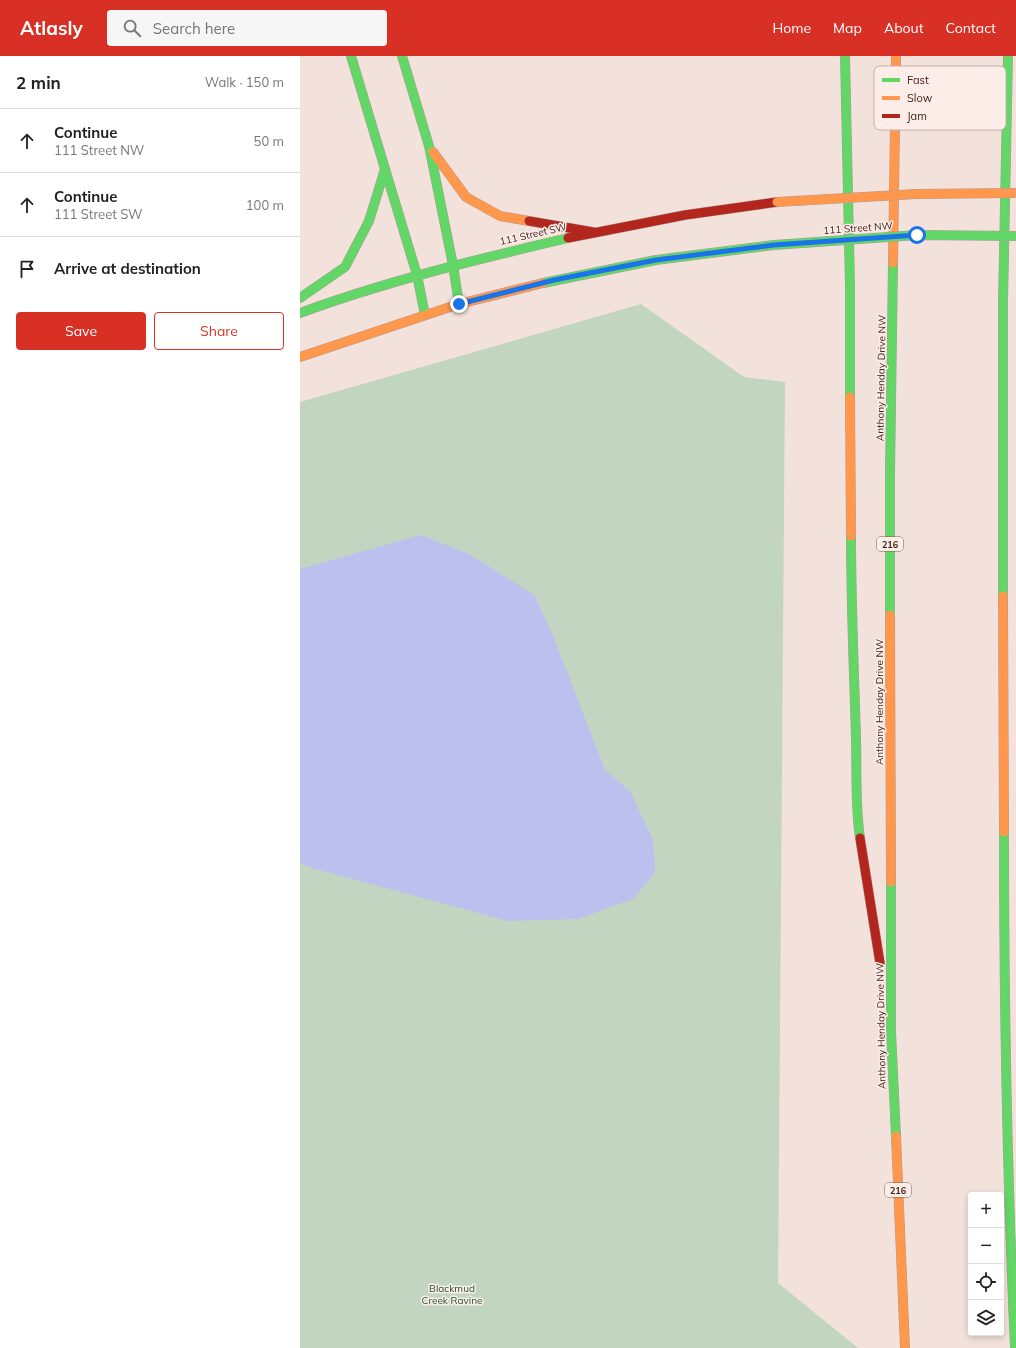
<!DOCTYPE html>
<html lang="en">
<head>
<meta charset="utf-8">
<style>
  body { margin:0; font-family:Mulish,sans-serif; background:#f6f6f6; color:#222 }
  .controls { position:absolute; right:12px; bottom:12px; display:grid; overflow:hidden; border-radius:4px; box-shadow:0 2px 6px #0003 }
  .controls button { width:36px; height:36px; display:grid; place-items:center; padding:0; border:0; border-bottom:1px solid #e0e0e0; background:#fff; color:#222; font:20px sans-serif }
  .stop { position:absolute; width:12px; height:12px; margin:-9px; border:3px solid #1a73e8; border-radius:50%; background:#fff }
  .stop.end { background:#1a73e8; border-color:#fff; box-shadow:0 1px 4px #0008 }
  .list { margin:0; padding:0; list-style:none }
  h2 { display:flex; justify-content:space-between; align-items:center; height:52px; margin:0; padding:0 16px; font-size:17px }
  h2 small { font-size:13px; font-weight:400; color:#767676 }
  .list li { display:grid; grid-template-columns:26px 1fr auto; gap:12px; align-items:center; box-sizing:border-box; height:64px; padding:0 16px; border-top:1px solid #e0e0e0 }
  .list b { display:block; font-size:15px; white-space:nowrap }
  .list p { margin:0; font-size:13px; white-space:nowrap; color:#767676 }
  .list em { font-size:13px; font-style:normal; color:#767676 }
  .actions { display:flex; gap:8px; padding:12px 16px }
  .actions a { flex:1; padding:9px 0; border:1px solid #d93025; border-radius:4px; text-align:center; font-size:14px; color:#d93025 }
  .actions .main { background:#d93025; color:#fff }
  .icon { flex:none; width:22px; height:22px; fill:none; stroke:currentColor; stroke-width:2; stroke-linecap:round; stroke-linejoin:round }
  .map { position:relative; flex:none; width:716px; height:1292px; overflow:hidden }
  header { display:flex; align-items:center; gap:24px; box-sizing:border-box; height:56px; padding:0 20px; background:#d93025; color:#fff }
  header strong { font-size:19px }
  nav { display:flex; gap:22px; margin-inline-start:auto; font-size:14px }
  .search { width:280px; height:36px; background:#f6f6f6; display:flex; align-items:center; gap:10px; box-sizing:border-box; padding:0 14px; border-radius:4px; color:#767676; font-size:15px }
  main { display:flex }
  aside { flex:1; background:#fff }
  .map>svg:first-child { display:block }
  .green { fill:#c1d5c0 }
  .water { fill:#bcc0ee }
  .lines { fill:none; stroke-linecap:round; stroke-linejoin:round }
  .fast-casing { stroke:#b19c96; stroke-width:10 }
  .slow-casing { stroke:#b19c96; stroke-width:10 }
  .jam-casing { stroke:#b19c96; stroke-width:10 }
  .fast { stroke:#63d668; stroke-width:9 }
  .slow { stroke:#ff974d; stroke-width:9 }
  .jam { stroke:#b3261e; stroke-width:9 }
  .fast-bridge-casing { stroke:#b19c96; stroke-width:10; stroke-linecap:butt }
  .slow-bridge-casing { stroke:#b19c96; stroke-width:10; stroke-linecap:butt }
  .fast-bridge { stroke:#63d668; stroke-width:9 }
  .slow-bridge { stroke:#ff974d; stroke-width:9 }
  .route { stroke:#1a73e8; stroke-width:5 }
  .labels { text-anchor:middle; dominant-baseline:central; stroke-width:3; stroke-linejoin:round; paint-order:stroke }
  .shield { fill:#fdede9; stroke:#796059; stroke-width:1 }
  .shield-label { font-size:9px; font-weight:bold; fill:#40231b }
  .street-label { font-size:10px; fill:#40231b; stroke:#fdede9 }
  .park-label { font-size:10px; fill:#1b5233; stroke:#fdede9 }
  .key { fill:#fdede9; stroke:#c4b0ab; stroke-width:1 }
  .key-label { font-size:11px; fill:#40231b }
</style>
</head>
<body>
<header>
<strong>Atlasly</strong>
<div class="search"><svg class="icon" aria-label="search" viewBox="0 0 24 24"><circle cx="10" cy="10" r="6"/><path d="M15 15l6 6"/></svg>Search here</div>
<nav><a>Home</a><a>Map</a><a>About</a><a>Contact</a></nav>
</header>
<main>
<aside>
<h2>2 min<small>Walk · 150 m</small></h2>
<ul class="list">
<li><svg class="icon" aria-label="ahead" viewBox="0 0 24 24"><path d="M12 20V5M6 11l6-6 6 6"/></svg><div><b>Continue</b><p>111 Street NW</p></div><em>50 m</em></li>
<li><svg class="icon" aria-label="ahead" viewBox="0 0 24 24"><path d="M12 20V5M6 11l6-6 6 6"/></svg><div><b>Continue</b><p>111 Street SW</p></div><em>100 m</em></li>
<li><svg class="icon" aria-label="arrive" viewBox="0 0 24 24"><path d="M6 21V4h12l-3 4 3 4H6"/></svg><div><b>Arrive at destination</b></div></li>
</ul>
<div class="actions"><a class="main">Save</a><a>Share</a></div>
</aside>
<div class="map">
<svg width="716" height="1292" viewBox="0 0 716 1292">
  <rect width="100%" height="100%" fill="#f3e1dc"/>
  <polygon class="green" points="341,248 444,321 485,326 478,1227 558,1292 0,1292 0,346"/>
  <polygon class="water" points="121,479 169,498 234,539 252,577 305,714 330,735 353,784 355,816 333,843 278,863 208,865 8,811 0,807 0,513"/>
  <g class="lines">
    <defs>
      <g id="fast">
        <polyline points="51,0 117,219 125,259"/>
        <polyline points="102,0 129,90 153,209 159,248"/>
        <polyline points="545,0 550,230 550,341"/>
        <polyline points="243,227 356,204 474,189"/>
        <polyline points="0,242 45,211 69,165 85,113"/>
        <path d="M0,257c87,-32 178,-54 268,-75"/>
        <path d="M551,480c0,67 3,134 5,202 1,33 -1,67 4,100"/>
        <polyline points="703,540 703,247 708,0"/>
        <polyline points="590,559 590,417 593,207"/>
        <path d="M704,776c0,172 3,344 11,516"/>
        <polyline points="591,826 591,976 596,1080"/>
      </g>
      <g id="slow">
        <polyline points="133,96 166,141 200,160 229,165"/>
        <polyline points="593,207 596,0"/>
        <polyline points="0,301 159,248 243,227"/>
        <polyline points="550,341 551,480"/>
        <polyline points="703,540 704,776"/>
        <polyline points="590,559 591,826"/>
        <polyline points="596,1080 605,1292"/>
      </g>
      <g id="jam">
        <polyline points="229,165 293,176"/>
        <polyline points="268,182 385,159 477,146"/>
        <polyline points="560,782 580,907"/>
      </g>
    </defs>
    <use href="#fast" class="fast-casing"/>
    <use href="#slow" class="slow-casing"/>
    <use href="#jam" class="jam-casing"/>
    <use href="#fast" class="fast"/>
    <use href="#slow" class="slow"/>
    <use href="#jam" class="jam"/>
    <defs>
      <polyline id="fast-bridge" points="474,189 617,179 716,180"/>
      <polyline id="slow-bridge" points="477,146 616,138 716,137"/>
    </defs>
    <use href="#fast-bridge" class="fast-bridge-casing"/>
    <use href="#slow-bridge" class="slow-bridge-casing"/>
    <use href="#fast-bridge" class="fast-bridge"/>
    <use href="#slow-bridge" class="slow-bridge"/>
  </g>
  <g class="lines">
    <polyline class="route" points="159,248 254,224 356,204 474,189 617,179"/>
  </g>
  <g class="labels">
    <g class="shield">
      <rect x="577" y="481" width="26" height="14" rx="3"/>
      <rect x="585" y="1127" width="26" height="14" rx="3"/>
    </g>
    <g class="shield-label">
      <text x="590" y="488">216</text>
      <text x="598" y="1134">216</text>
    </g>
    <g class="street-label">
      <text transform="translate(558 172) rotate(-4)">111 Street NW</text>
      <text transform="translate(233 178) rotate(-13)">111 Street SW</text>
      <text transform="translate(581 322) rotate(-89)">Anthony Henday Drive NW</text>
      <text transform="translate(579 646) rotate(-90)">Anthony Henday Drive NW</text>
      <text transform="translate(581 970) rotate(-91)">Anthony Henday Drive NW</text>
    </g>
    <g class="park-label">
      <text x="152" y="1232">Blackmud<tspan x="152" dy="12">Creek Ravine</tspan></text>
    </g>
  </g>
  <rect x="574" y="10" width="132" height="64" rx="6" class="key"/>
  <rect x="582" y="22" width="18" height="4" fill="#63d668"/>
  <rect x="582" y="40" width="18" height="4" fill="#ff974d"/>
  <rect x="582" y="58" width="18" height="4" fill="#b3261e"/>
  <g class="key-label">
    <text x="607" y="28">Fast</text>
    <text x="607" y="46">Slow</text>
    <text x="607" y="64">Jam</text>
  </g>
</svg>
<div class="controls">
<button>+</button>
<button>−</button>
<button><svg class="icon" aria-label="locate" viewBox="0 0 24 24"><circle cx="12" cy="12" r="6"/><path d="M12 2v4M12 18v4M2 12h4M18 12h4"/></svg></button>
<button><svg class="icon" aria-label="layers" viewBox="0 0 24 24"><path d="M12 4l9 5-9 5-9-5zM3 14l9 5 9-5"/></svg></button>
</div>
<div class="stop" style="left:617px;top:179px"></div>
<div class="stop end" style="left:159px;top:248px"></div>
</div>
</main>
</body>
</html>
